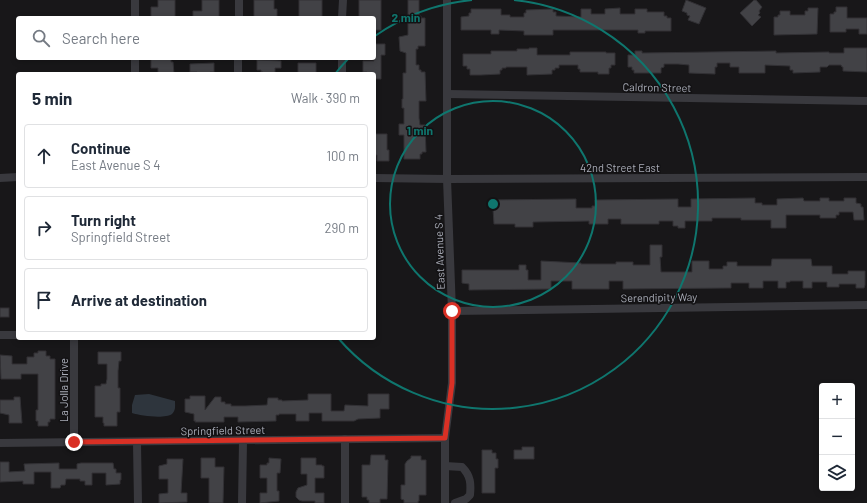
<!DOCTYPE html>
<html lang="en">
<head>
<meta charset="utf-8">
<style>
  body { margin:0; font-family:Barlow,sans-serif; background:#f6f6f7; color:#1f2937 }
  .controls { position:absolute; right:12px; bottom:12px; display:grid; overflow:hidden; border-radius:4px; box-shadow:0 2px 6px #0003 }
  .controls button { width:36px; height:36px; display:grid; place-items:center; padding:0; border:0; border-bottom:1px solid #e0e1e3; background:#fff; color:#1f2937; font:20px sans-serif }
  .stop { position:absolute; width:12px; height:12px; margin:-9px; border:3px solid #d93025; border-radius:50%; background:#fff }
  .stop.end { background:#d93025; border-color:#fff; box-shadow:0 1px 4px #0008 }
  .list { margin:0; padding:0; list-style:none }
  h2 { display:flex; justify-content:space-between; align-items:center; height:52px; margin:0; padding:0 16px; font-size:17px }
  h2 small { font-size:13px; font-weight:400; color:#747a83 }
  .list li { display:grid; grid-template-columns:26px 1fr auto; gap:12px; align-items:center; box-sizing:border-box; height:64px; margin:0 8px 8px; padding:0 8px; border:1px solid #e0e1e3; border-radius:4px }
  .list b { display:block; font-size:15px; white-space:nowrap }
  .list p { margin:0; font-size:13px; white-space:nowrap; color:#747a83 }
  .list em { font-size:13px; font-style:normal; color:#747a83 }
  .icon { flex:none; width:22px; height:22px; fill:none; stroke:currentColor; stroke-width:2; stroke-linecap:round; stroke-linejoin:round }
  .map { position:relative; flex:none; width:867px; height:503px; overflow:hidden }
  .search { position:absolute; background:#fff; box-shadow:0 2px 6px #0003; left:16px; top:16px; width:360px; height:44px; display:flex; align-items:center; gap:10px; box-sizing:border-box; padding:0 14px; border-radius:4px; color:#747a83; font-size:15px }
  .panel { position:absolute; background:#fff; box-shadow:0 2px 6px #0003; left:16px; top:72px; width:360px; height:268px; border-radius:4px }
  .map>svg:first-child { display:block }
  .water { fill:#2e353d }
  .building { fill:#424246; stroke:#323135 }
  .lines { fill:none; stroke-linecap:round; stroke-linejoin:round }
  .minor { stroke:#39393e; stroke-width:8 }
  .route { stroke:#d93025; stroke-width:5 }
  .ring { fill:none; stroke:#0f766e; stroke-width:2 }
  .labels { text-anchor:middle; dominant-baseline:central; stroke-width:3; stroke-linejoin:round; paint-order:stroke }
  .street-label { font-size:11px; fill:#aaadb8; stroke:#131214 }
  .centre { fill:#0f766e; stroke:#131214; stroke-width:2 }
  .ring-label { font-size:12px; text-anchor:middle; font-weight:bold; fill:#0f766e; stroke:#131214; stroke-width:3; stroke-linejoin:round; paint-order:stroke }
</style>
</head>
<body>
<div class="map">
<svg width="867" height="503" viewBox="0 0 867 503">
  <rect width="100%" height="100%" fill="#181719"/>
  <path class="water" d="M149,394l26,7c0,5 1,9 -3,13 -7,5 -31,2 -40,-1v-8l3,-10z"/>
  <g class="building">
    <polygon points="158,0 175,0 175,18 151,18 151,7 158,7"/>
    <polygon points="202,0 219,0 219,18 193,18 193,11 202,11"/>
    <polygon points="254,0 274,0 274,9 277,9 277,18 254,18"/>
    <rect x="299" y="0" width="23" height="18"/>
    <polygon points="359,0 381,0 381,30 374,30 374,18 359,18"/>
    <polygon points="408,0 419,0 419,16 421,16 421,18 425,18 425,46 418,46 418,49 416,49 416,65 419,65 419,70 421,70 421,72 425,72 426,101 419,101 419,118 420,125 425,125 426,152 422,152 422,154 420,154 420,159 404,159 404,135 399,135 399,124 404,124 404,108 402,108 402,99 403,99 403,73 406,73 406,53 400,51 399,37 408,35"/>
    <polygon points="686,0 706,8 699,24 688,20 690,16 687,15 687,13 682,11"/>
    <polygon points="754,0 756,0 762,7 759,11 760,13 758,15 761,17 752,26 740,13"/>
    <polygon points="836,7 847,7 847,18 867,18 867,34 859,34 859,29 846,29 846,32 830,32 830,14 834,14 834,12 836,12"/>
    <polygon points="620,8 620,14 635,14 635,9 647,9 647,12 664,12 664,16 667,16 667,18 671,18 671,31 645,31 645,33 638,33 638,30 553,30 553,35 524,35 524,31 499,30 499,34 491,34 491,30 461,30 461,17 469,16 469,13 471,13 471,9 501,9 501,15 510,15 510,17 524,17 524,13 526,13 526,10 553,9 553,12 556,12 556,16 581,17 581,9 591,9 591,14 605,14 605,9"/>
    <polygon points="808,8 818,8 817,34 774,35 774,17 778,17 778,15 780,15 780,11 790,11 790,15 805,15 805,11 808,11"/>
    <polygon points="374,44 385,44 385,55 381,55 381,79 374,79 374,74 367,74 367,72 363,72 363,61 374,61"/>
    <polygon points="529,48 537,48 537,55 570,55 570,52 606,52 606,53 615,53 615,65 611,65 611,68 609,68 609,74 598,74 598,72 580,72 580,69 578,69 578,65 559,65 559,68 555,68 555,70 552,70 552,74 527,75 527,67 506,67 506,68 502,68 502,70 500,70 500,74 481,75 470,75 470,69 467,69 467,66 463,66 463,54 491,54 491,51 517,51 517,49 529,49"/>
    <polygon points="844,48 867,48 867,72 843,71 843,67 842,67 841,65 829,65 827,67 820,67 820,72 793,73 793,70 790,70 790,66 765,65 765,73 739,73 739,67 730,67 730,63 717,63 717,67 715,67 715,74 689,73 689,65 678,64 664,64 664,67 661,68 661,73 634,73 634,70 632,70 632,67 628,67 628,55 635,55 635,51 642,51 642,53 776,51 776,53 829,52 829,53 844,53"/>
    <polygon points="151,59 171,59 171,62 173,62 174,74 158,74 158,68 151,68"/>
    <polygon points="257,60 281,61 281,68 275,68 275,74 263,74 263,72 261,72 261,70 257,70"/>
    <polygon points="214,63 214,72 210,72 210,74 197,74 197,72 190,72 190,64"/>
    <polygon points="298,63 316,63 316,73 313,73 313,74 298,74"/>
    <polygon points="374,134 387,134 387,150 389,150 389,161 377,161 377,155 374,155"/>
    <polygon points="755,198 755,203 762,203 762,205 777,205 777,199 803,198 804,201 820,201 820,198 829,198 829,201 844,201 844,198 856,198 856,203 861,204 861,207 863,207 864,220 854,220 853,212 839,212 839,215 836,215 836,218 820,218 820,215 786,215 786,228 771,228 771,220 741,220 741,218 712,218 712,221 685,221 685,228 678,228 678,226 673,226 673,221 659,221 659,224 621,224 621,219 608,219 608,224 589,224 589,221 533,222 533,227 515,227 515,224 494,224 493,209 489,209 489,200 576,199 576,208 592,208 592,206 595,206 595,200 678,199 678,207 691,207 691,199"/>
    <polygon points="650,245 662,245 662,257 660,257 661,272 692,272 692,261 709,261 709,269 723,269 723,266 727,266 727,262 737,262 737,266 771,266 772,259 811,259 812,266 832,266 832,274 848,274 848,271 865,271 865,285 864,288 856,288 856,284 839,284 839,287 827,287 827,282 812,282 812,288 803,288 803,281 790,281 790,282 786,282 786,288 778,288 778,281 763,281 763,288 749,288 749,283 731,283 731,288 727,288 623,289 623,281 609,281 609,289 572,289 572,281 551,281 551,289 469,290 469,284 462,283 462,270 519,270 519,265 526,265 526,270 528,270 528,280 541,280 541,261 581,263 581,264 616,264 616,262 633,262 633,265 650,265"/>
    <rect x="0" y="308" width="9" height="9"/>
    <polygon points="38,351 46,351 46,356 50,356 50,359 55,359 55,419 50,419 50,422 48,422 48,426 38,426 38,421 36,421 36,410 38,410 38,374 21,374 21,379 1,379 0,355 12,356 12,364 27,364 27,357 34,357 34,353 38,353"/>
    <polygon points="98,352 121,352 121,361 119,361 118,371 118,388 120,388 120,412 117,412 117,426 104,426 104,423 103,423 103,417 95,417 95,386 101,386 101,384 106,384 107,379 107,364 98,364"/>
    <polygon points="308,394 331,394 331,411 344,411 345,405 368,406 368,394 389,394 389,409 380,409 380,418 358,419 354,421 322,421 322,413 309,413 309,421 296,421 296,414 279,414 279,415 276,415 276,421 238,422 238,417 224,417 224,422 195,422 196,421 194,421 194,414 185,412 185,399 190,399 190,396 205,396 205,410 215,397 221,397 221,402 225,402 225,404 231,404 231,406 245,406 267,405 268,398 278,398 278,400 282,400 282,401 308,400"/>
    <polygon points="14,397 20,397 22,423 9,423 9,415 0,413 0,400 14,400"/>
    <polygon points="522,447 534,447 534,459 514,459 514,450 522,450"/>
    <polygon points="482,450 492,450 492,453 496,453 496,459 498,459 498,468 495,468 495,493 482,493"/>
    <polygon points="371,455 385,455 385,460 388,460 387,499 380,499 380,503 369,503 369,500 367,500 367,497 362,497 362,465 370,465"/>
    <polygon points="411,456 421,456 421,460 426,460 426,495 419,495 419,501 418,501 418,503 404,503 404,500 401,499 401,485 405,485 405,464 407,461 411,458"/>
    <polygon points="201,458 215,458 215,467 224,467 223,503 209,503 209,478 201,478"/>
    <polygon points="269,458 281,459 280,473 277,473 277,491 279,491 279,501 260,503 260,493 267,493 267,478 260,478 260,465 267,465 267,463 269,463"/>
    <polygon points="301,458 316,458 316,465 322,465 322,466 324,466 324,478 315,478 315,493 324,493 324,503 315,503 315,501 302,501 299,500 296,497 296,492 298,488 307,485 307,474 301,474"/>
    <polygon points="167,459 183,459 181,493 187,493 187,502 159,503 159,494 168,493 168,479 159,479 159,466 167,464"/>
    <polygon points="0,462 9,462 9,472 25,471 24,464 59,463 59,469 77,469 77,464 81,463 113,463 114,469 116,469 116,473 121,473 121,480 120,480 120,484 106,485 106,473 92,473 92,485 85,485 85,481 80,481 80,479 66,479 65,485 61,485 60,488 51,488 51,472 34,472 34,484 23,484 23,481 0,482"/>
  </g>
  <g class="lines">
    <g class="minor">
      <polyline points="135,18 135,0"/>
      <polyline points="239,18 239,0"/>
      <polyline points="342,18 343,0"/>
      <polyline points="135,74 135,58"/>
      <polyline points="238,74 238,58"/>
      <polyline points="342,74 342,58"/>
      <polyline points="447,94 867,101"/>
      <polyline points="0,178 18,177"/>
      <polyline points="374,178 447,179 867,177"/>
      <polyline points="452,311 867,305"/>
      <polyline points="0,335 18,335"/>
      <polyline points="74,442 74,338"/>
      <polyline points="0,443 445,438"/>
      <polyline points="137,443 138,503"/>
      <path d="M445,466l17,1c9,9 9,17 8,28l-4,4 -11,4"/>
      <polyline points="242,503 243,441"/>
      <polyline points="345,503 345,439"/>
      <polyline points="445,503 445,438 452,383 452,311 447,179 447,0"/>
    </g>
  </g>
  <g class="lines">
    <polyline class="route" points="74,442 445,438 452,383 452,311"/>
  </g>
  <g class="ring">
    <circle cx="493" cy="204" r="103"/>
    <path d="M335 74A205 205 0 0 1 348 59M375 36A205 205 0 0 1 472 0M514 0A205 205 0 1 1 338 338"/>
  </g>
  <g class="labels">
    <g class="street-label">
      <text transform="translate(657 87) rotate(1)">Caldron Street</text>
      <text x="620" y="167">42nd Street East</text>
      <text transform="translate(439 252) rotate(-92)">East Avenue S 4</text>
      <text transform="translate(659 297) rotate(-1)">Serendipity Way</text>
      <text transform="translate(63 390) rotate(-90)">La Jolla Drive</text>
      <text transform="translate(223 430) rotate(-1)">Springfield Street</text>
    </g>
  </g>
  <circle cx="493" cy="204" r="6" class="centre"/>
  <g class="ring-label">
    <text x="406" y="22">2 min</text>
    <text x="420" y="135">1 min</text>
  </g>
</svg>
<div class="controls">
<button>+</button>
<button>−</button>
<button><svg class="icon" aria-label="layers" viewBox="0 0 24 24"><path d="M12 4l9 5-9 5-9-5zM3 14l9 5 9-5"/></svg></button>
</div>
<div class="stop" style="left:452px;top:311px"></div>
<div class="stop end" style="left:74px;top:442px"></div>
<div class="search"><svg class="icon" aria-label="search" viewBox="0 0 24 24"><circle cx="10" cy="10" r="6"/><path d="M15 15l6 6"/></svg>Search here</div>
<section class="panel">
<h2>5 min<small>Walk · 390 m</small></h2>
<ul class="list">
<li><svg class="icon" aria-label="ahead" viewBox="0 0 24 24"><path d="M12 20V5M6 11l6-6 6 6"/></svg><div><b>Continue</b><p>East Avenue S 4</p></div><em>100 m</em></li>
<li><svg class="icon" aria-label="right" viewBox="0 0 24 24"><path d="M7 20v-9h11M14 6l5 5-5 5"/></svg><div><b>Turn right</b><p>Springfield Street</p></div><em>290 m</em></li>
<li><svg class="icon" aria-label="arrive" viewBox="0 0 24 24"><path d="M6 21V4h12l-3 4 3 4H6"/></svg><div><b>Arrive at destination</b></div></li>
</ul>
</section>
</div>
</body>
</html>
